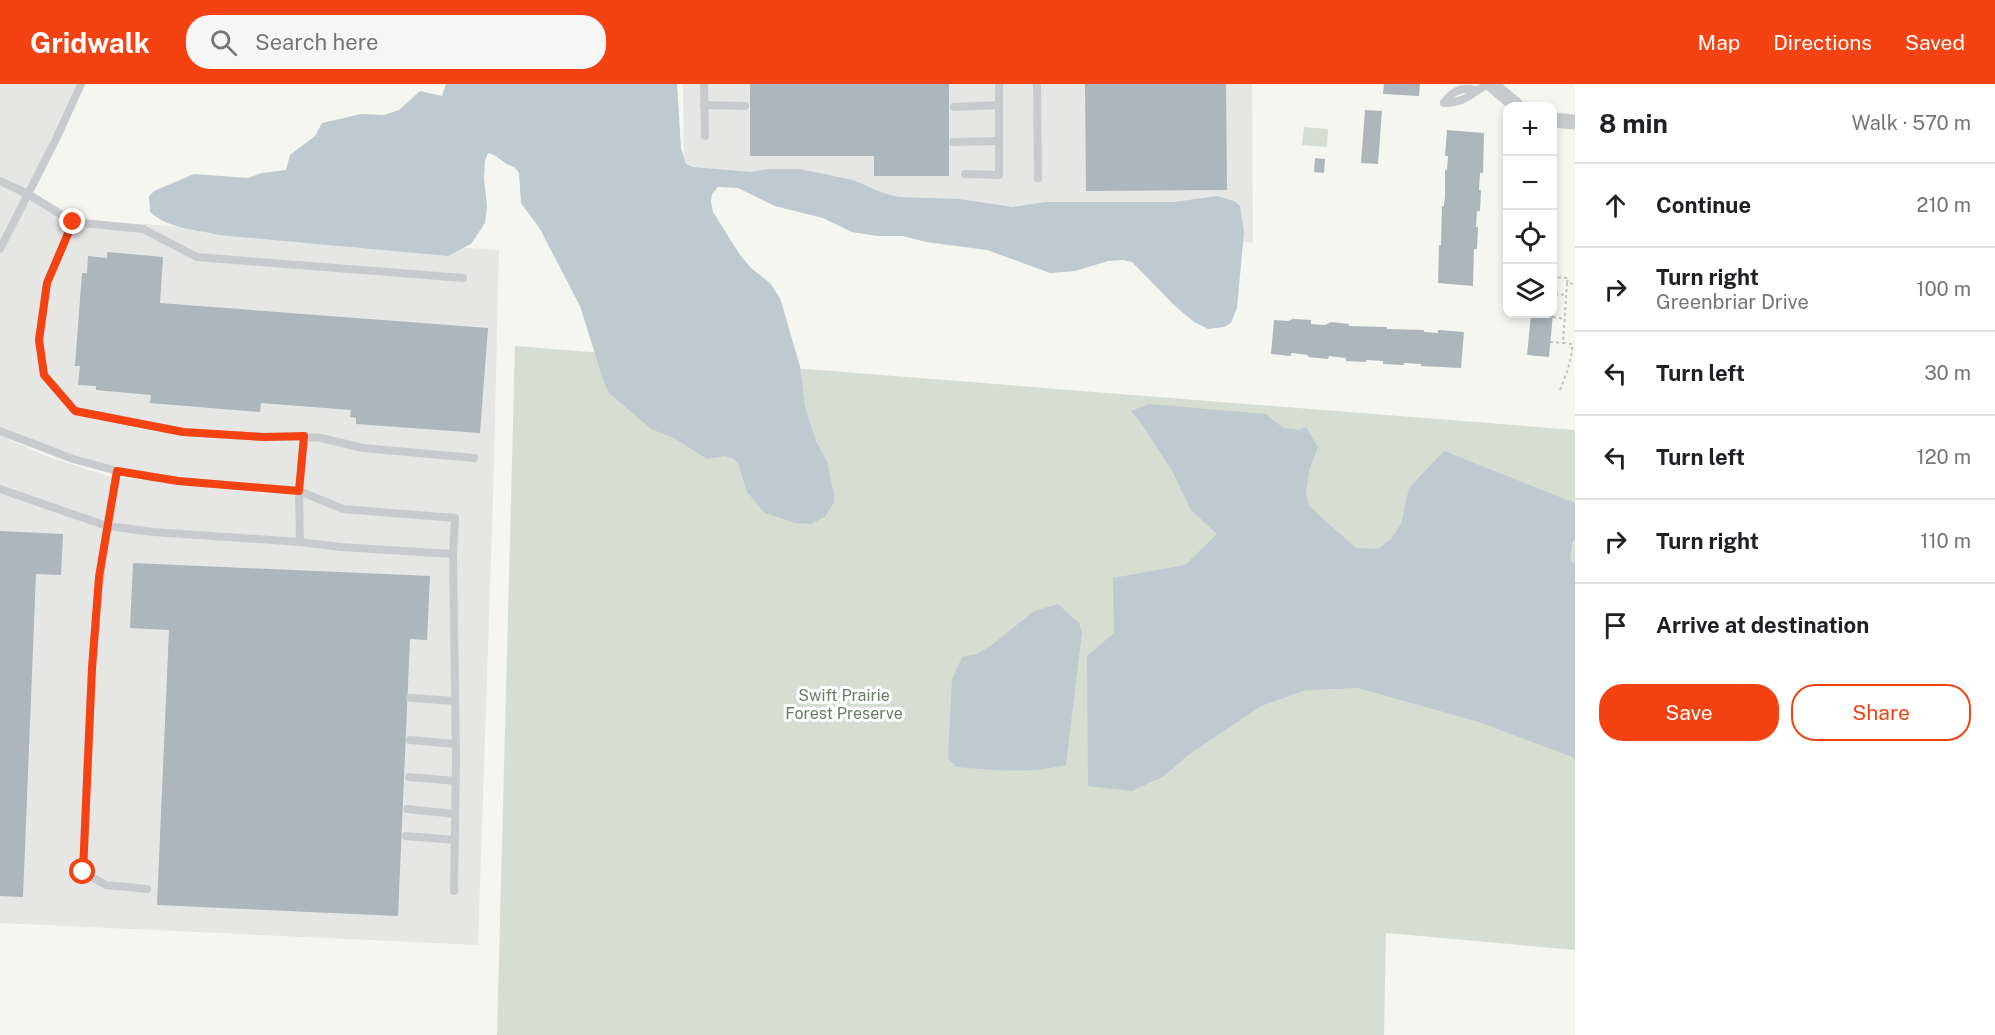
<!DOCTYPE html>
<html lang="en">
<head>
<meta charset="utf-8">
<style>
  body { margin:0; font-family:"Public Sans",sans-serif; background:#f6f6f6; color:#202124 }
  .controls { position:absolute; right:18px; top:18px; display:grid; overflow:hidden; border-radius:12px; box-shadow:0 3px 9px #0003 }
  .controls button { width:54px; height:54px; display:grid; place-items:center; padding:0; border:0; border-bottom:2px solid #e0e0e0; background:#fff; color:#202124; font:30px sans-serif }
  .stop { position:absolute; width:18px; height:18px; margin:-14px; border:4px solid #f54212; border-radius:50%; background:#fff }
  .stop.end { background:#f54212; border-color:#fff; box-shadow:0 2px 6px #0008 }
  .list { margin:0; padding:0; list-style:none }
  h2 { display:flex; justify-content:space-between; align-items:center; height:78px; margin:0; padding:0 24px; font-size:26px }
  h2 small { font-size:20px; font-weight:400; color:#757577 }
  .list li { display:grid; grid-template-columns:39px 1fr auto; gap:18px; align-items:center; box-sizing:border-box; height:84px; padding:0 24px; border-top:2px solid #e0e0e0 }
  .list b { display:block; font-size:22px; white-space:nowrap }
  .list p { margin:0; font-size:20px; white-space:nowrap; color:#757577 }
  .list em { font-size:20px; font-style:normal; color:#757577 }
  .actions { display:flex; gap:12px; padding:18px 24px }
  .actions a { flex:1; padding:14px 0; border:2px solid #f54212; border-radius:24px; text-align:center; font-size:21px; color:#f54212 }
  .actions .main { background:#f54212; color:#fff }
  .icon { flex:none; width:33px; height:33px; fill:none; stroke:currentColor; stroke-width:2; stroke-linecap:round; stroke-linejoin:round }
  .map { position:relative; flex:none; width:1575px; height:951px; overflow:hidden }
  header { display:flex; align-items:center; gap:36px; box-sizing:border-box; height:84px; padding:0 30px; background:#f54212; color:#fff }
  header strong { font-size:28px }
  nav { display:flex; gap:33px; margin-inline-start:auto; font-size:21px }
  .search { width:420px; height:54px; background:#f6f6f6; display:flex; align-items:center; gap:15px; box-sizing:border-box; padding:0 21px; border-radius:24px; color:#757577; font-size:22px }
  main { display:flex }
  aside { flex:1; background:#fff }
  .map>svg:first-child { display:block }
  .built { fill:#e6e7e5 }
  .green { fill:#d6ded2 }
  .water { fill:#becacf }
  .building { fill:#acb6bb }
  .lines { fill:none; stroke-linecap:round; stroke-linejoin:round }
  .path { stroke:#c0c2c4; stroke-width:2; stroke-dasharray:3 3; stroke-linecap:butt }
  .lane { stroke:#c8cbce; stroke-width:8 }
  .street { stroke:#c8cbce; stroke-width:15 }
  .route { stroke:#f54212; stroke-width:8 }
  .labels { text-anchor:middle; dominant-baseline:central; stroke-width:6; stroke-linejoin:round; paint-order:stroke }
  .park-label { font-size:16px; fill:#677c61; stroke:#fff }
</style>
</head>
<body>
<header>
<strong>Gridwalk</strong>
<div class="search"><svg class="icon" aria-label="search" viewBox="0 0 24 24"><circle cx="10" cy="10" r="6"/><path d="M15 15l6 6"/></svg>Search here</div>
<nav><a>Map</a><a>Directions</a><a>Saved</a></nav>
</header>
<main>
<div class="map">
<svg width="1575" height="951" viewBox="0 0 1575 951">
  <rect width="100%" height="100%" fill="#f6f6f1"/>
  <g class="built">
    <polygon points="0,0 76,0 47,64 26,106 74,135 499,166 493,417 478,861 0,839 0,351 46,372 108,392 271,410 118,384 73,372 0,344"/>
    <polygon points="683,0 1252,0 1253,159 684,93"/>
  </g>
  <g class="green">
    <polygon points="1304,43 1328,45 1327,63 1302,61"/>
    <polygon points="515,262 1575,346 1575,866 1386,849 1384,951 497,951"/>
  </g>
  <g class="water">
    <path d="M446,0h231l4,64 5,16 7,3 58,5 17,-3h32l53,11 30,13 16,4 60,2 54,8 32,-5h129l43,-6 17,5 6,5 4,26 -7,76 -6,15 -7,4 -16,2 -14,-7 -19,-16 -43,-44 -9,-2 -15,1 -33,10 -25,2 -63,-23 -61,-8 -23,-6h-26l-25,-4 -29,-14 -48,-12 -37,-18 -20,-1 -6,7 -1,8 2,10 27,43 11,13 19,15 10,15 20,68 5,41 11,34 11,21 7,32v8l-9,15 -14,7 -16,-1 -30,-10 -18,-21 -9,-29 -6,-5 -8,-2 -17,3 -33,-21 -23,-9 -43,-37 -6,-16 -22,-70 -40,-77 -19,-26 -2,-30 -5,-6c-11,-3 -16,-12 -26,-14l-3,8 -1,18 3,27 -2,17 -14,21 -23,12 -229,-21c-24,-6 -50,-6 -69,-23l-1,-16 5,-5 40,-17 54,4 14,-5 24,-3 4,-15 25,-19 7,-13 39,-9 23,1 15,-5 21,-19 22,5z"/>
    <polygon points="1149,320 1266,330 1283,344 1300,346 1306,343 1318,363 1309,387 1306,410 1309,422 1356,464 1378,465 1391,455 1401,440 1409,404 1444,367 1575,419 1575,455 1572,459 1570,477 1575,480 1575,674 1479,638 1358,604 1306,606 1261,622 1187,672 1164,692 1132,707 1088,702 1087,572 1114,549 1113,494 1185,481 1217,450 1191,426 1172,387 1141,339 1131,327"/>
    <path d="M1058,520l21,19 3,9 -16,133c-37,9 -73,5 -110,2l-8,-9 4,-78 10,-23 15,-3 16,-10 41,-33z"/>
  </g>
  <g class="building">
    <polygon points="750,0 949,0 949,92 874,92 874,72 750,72"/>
    <polygon points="1085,0 1226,0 1227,106 1086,107"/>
    <polygon points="1384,0 1420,0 1419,12 1383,10"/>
    <polygon points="1365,26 1382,27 1378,80 1361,79"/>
    <polygon points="1447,46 1484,49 1483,89 1480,89 1479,106 1481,106 1480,127 1477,127 1476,143 1478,143 1477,165 1474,165 1473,202 1438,199 1439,161 1441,161 1442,122 1444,122 1445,111 1445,86 1447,86 1448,72 1445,72"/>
    <polygon points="1315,74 1325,75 1324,89 1314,88"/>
    <polygon points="107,168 163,173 160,219 488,244 480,349 356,340 356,334 350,333 351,326 261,319 260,328 150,319 151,311 96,306 96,302 78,301 80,282 75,282 82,189 87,189 88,172 107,174"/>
    <polygon points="1531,230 1553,230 1549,273 1527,271"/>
    <polygon points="1293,235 1311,236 1311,240 1325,241 1331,238 1349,240 1349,242 1387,243 1387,245 1424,246 1424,248 1438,249 1438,246 1464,248 1461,284 1421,282 1421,280 1404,279 1404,281 1383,280 1383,277 1366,276 1366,278 1346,277 1346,274 1329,272 1328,275 1308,273 1308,271 1291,269 1291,272 1271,270 1274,236 1288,237"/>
    <polygon points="0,447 63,450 61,491 36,490 23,813 0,812"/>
    <polygon points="133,479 430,492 427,556 410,555 398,832 157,821 169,546 130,544"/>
  </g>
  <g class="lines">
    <g class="path">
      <polyline points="1552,193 1568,194 1567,199"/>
      <polyline points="1555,210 1566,211"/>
      <polyline points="1553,233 1565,235"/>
      <polyline points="1550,258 1563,259"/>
      <path d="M1560,306c6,-16 12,-28 12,-46l-9,-1 4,-60 8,1"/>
    </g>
    <g class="lane">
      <polyline points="704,0 705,52"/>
      <polyline points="1037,0 1038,94"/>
      <path d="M1444,19c22,0 27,-10 44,-19"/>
      <path d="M1444,19c8,-12 18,-17 32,-13"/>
      <polyline points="704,21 745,22"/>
      <polyline points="954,23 999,21"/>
      <polyline points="953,58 999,57"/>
      <polyline points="965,90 999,91 999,0"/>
      <polyline points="0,97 28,110 73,138 143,145 197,173 463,194"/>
      <polyline points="73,138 47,199 39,256 44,291 75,327 183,348 264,353 304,353 321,354 363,364 474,374"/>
      <polyline points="0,165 55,57 81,0"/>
      <polyline points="0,347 73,375 117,387 178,397 299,407 343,425 455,434 453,470 341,463 300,458"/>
      <polyline points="0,405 107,442 117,387"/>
      <polyline points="453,470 456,674 454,807"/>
      <polyline points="410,614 455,617"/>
      <polyline points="410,656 456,660"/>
      <polyline points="409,693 456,697"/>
      <polyline points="407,725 455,730"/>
      <polyline points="406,752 455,756"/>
      <path d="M147,805l-41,-4 -23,-13c5,-115 7,-232 24,-346l47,6 146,10 -1,-51 5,-54"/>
    </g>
    <g class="street">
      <polyline points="1491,0 1517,22"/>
      <polyline points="1552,36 1575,38"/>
    </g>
  </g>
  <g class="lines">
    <polyline class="route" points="73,138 47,199 39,256 44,291 75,327 183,348 264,353 304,352 299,407 178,397 117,387 99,493 92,584 83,788"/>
  </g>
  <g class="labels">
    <g class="park-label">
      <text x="844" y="611">Swift Prairie<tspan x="844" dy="18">Forest Preserve</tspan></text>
    </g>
  </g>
</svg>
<div class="controls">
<button>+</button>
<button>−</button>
<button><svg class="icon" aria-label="locate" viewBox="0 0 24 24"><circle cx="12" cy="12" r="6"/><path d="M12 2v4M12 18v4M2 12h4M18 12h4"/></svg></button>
<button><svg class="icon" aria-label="layers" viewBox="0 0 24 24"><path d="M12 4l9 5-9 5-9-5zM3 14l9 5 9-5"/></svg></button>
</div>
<div class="stop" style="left:83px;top:788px"></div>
<div class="stop end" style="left:73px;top:138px"></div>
</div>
<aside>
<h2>8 min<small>Walk · 570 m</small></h2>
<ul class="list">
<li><svg class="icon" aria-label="ahead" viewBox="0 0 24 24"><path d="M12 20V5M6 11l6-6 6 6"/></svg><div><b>Continue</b></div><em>210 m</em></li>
<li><svg class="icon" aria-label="right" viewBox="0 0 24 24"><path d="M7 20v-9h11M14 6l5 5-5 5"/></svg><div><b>Turn right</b><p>Greenbriar Drive</p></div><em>100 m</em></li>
<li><svg class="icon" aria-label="left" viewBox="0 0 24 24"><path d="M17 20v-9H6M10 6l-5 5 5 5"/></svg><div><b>Turn left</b></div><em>30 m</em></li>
<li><svg class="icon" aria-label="left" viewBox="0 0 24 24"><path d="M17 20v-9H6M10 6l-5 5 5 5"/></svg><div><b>Turn left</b></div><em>120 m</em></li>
<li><svg class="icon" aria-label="right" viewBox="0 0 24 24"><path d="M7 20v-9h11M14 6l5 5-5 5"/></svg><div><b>Turn right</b></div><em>110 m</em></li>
<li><svg class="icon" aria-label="arrive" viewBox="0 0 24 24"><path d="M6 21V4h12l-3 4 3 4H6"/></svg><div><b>Arrive at destination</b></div></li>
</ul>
<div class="actions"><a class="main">Save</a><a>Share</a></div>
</aside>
</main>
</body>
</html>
